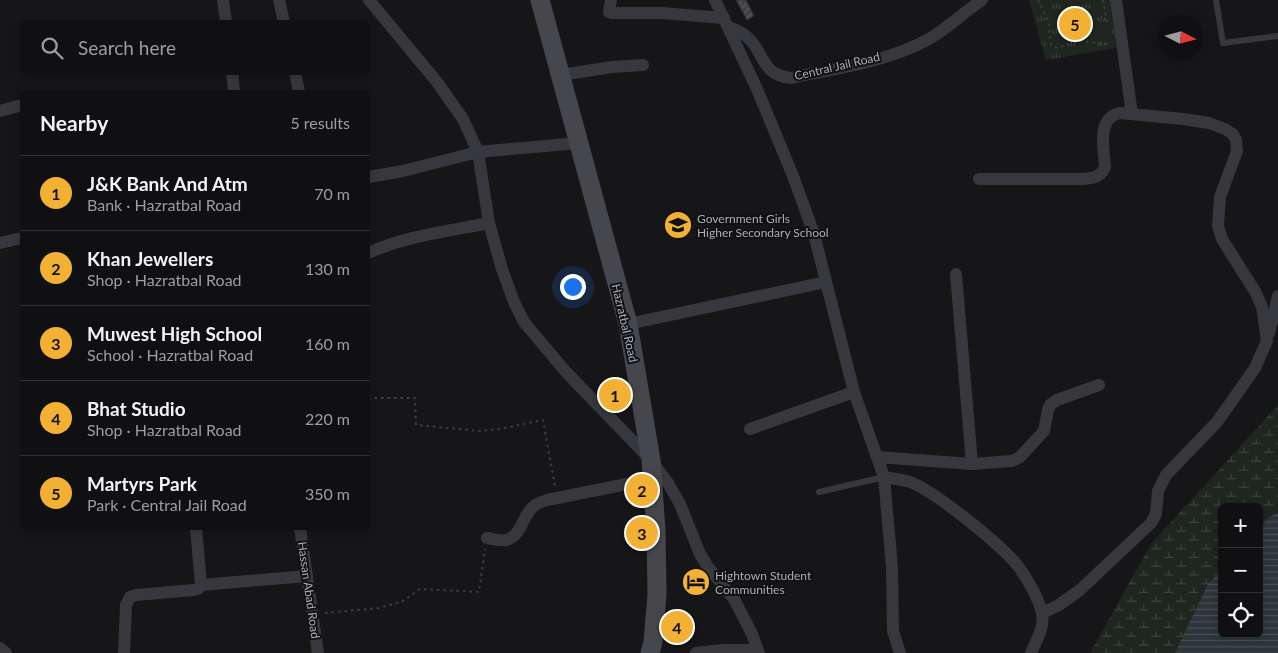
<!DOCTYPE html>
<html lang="en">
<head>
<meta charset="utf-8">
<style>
  body { margin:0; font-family:Lato,sans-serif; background:#1e1e20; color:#f1f3f6 }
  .controls { position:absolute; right:15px; bottom:15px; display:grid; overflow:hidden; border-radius:8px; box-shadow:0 2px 8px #0003 }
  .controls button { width:45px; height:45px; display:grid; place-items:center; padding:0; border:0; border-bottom:1px solid #303032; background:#101012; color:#f1f3f6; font:25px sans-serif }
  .compass { position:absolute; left:1158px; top:15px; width:45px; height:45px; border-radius:50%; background:#101012; box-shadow:0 2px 8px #0003; rotate:96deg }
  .you { position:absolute; left:572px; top:286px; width:18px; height:18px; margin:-12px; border:4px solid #fff; border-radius:50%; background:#1a73e8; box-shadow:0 0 0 8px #1a73e833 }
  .badge { display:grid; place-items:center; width:32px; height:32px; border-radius:50%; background:#f2b134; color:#111; font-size:16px; font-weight:700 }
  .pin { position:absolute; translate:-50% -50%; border:2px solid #fff; box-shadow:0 1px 5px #0006 }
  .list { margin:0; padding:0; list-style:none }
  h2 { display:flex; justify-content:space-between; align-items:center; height:65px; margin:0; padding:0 20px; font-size:21px }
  h2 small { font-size:16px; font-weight:400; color:#9c9d9f }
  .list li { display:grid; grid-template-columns:32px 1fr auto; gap:15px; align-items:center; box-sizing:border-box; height:75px; padding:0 20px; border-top:1px solid #303032 }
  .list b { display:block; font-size:19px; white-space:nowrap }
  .list p { margin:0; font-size:16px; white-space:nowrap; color:#9c9d9f }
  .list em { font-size:16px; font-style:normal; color:#9c9d9f }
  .icon { flex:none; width:28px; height:28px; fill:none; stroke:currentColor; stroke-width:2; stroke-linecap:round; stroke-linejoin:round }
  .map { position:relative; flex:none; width:1278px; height:653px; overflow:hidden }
  .search { position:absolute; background:#101012; box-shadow:0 2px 8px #0003; left:20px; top:20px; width:350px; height:55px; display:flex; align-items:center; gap:12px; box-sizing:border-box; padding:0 18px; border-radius:8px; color:#9c9d9f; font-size:19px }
  .panel { position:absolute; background:#101012; box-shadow:0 2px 8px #0003; left:20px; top:90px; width:350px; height:440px; border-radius:8px }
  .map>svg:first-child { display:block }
  .wetland { fill:url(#wetland-marsh); fill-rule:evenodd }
  .park { fill:url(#park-tufts) }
  .water { fill:url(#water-rules) }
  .building { fill:url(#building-hatch); stroke:#303034 }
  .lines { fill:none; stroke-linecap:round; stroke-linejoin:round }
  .path { stroke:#3d3f44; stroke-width:2; stroke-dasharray:2.5 4; stroke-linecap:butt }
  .lane { stroke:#37383d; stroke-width:6 }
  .street { stroke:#37383d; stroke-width:12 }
  .secondary { stroke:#45474d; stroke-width:19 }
  .labels { text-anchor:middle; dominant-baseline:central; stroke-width:4; stroke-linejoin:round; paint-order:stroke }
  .street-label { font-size:12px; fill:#a8adb8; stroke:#111113 }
  .poi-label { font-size:12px; fill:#a8adb8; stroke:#111113; text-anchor:start }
</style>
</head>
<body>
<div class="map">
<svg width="1278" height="653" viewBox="0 0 1278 653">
  <defs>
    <pattern id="wetland-marsh" width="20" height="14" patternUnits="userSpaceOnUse" patternTransform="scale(1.25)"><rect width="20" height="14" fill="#1e261f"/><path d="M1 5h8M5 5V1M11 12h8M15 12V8" fill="none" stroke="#3c433d"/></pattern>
    <pattern id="park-tufts" width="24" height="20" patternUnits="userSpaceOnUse" patternTransform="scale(1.25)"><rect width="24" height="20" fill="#1e261f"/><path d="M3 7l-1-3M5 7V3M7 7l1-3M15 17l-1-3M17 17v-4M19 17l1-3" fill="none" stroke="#3c433d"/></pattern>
    <pattern id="water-rules" width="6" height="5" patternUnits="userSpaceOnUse" patternTransform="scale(1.25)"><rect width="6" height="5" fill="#2c353c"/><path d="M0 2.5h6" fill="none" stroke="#485056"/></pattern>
    <pattern id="building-hatch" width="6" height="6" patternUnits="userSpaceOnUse" patternTransform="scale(1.25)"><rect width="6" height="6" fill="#404145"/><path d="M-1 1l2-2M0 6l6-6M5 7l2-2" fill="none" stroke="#595a5e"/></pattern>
  </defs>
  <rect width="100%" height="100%" fill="#161618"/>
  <path class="wetland" d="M1278,405v248h-188l61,-109zM1222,507h37v127h-37z"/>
  <polygon class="park" points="1029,0 1110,0 1116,48 1046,60"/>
  <polygon class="water" points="1278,512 1278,653 1175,653 1208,584 1222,569 1222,634 1259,634 1259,527 1267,519"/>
  <polygon class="building" points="736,0 746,0 754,16 747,20"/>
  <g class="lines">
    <g class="path">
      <polyline points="1038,0 1048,20 1051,44 1053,47 1058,48 1078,41 1110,44"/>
      <polyline points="1103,0 1107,22"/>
      <polyline points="368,398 415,398 416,425 481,431 505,428 543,420 555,486"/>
      <polyline points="325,613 379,608 403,601 420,589 479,592 485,549"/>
    </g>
    <g class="lane">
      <polyline points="1216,0 1223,43 1278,36"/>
      <polyline points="819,492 884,477"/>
    </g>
    <g class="street">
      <polyline points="223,0 226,22"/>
      <polyline points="279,0 284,22"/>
      <polyline points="369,0 437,82 463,119 478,152 489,223 502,269 514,302 524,322 566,372 651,460 668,483 680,504 700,554 708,567 734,599 752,634 759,653"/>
      <polyline points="611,0 609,12 611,13 662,13 724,18"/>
      <polyline points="715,0 757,89 793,176 814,234 854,392 884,477 892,567 893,631 900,653"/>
      <polyline points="1116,0 1132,114"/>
      <path d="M729,27c9,4 17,7 23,15 14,18 12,33 39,36 46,-10 96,-16 138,-39 19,-11 35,-27 53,-39"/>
      <polyline points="232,72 234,92"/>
      <polyline points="295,72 299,92"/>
      <polyline points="561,75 612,67 643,65"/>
      <polyline points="0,111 22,105"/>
      <polyline points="368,177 403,171 478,152 579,143"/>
      <path d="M979,179h104c10,-1 18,-2 22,-12 -1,-18 -9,-49 15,-54l63,6 26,4 16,6 8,5 3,6 1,11 -17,46 -2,29 4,13 34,54 6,14 5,34 -12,27 -38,54 -51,53 -8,16 -2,23 -5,9 -71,67 -21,15 -17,8"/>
      <polyline points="0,243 22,238"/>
      <path d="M368,253c38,-17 80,-22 121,-30"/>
      <polyline points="956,274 972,464"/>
      <polyline points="628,324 826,282"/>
      <polyline points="1269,333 1278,296"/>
      <polyline points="750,429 854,392"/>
      <polyline points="877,457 972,464 1012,461 1020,457 1044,431 1048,410 1050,405 1057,400 1099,385"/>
      <path d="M884,477c9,2 18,2 26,5 26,10 90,62 108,84 9,12 21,33 24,47 3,14 -6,28 -11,40"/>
      <polyline points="300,528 318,653"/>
      <path d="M487,538c6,1 13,3 19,2 16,-4 16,-24 27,-33 3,-4 9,-5 14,-7l105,-21"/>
      <polyline points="201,585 307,576"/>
      <polyline points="0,648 6,653"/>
      <polyline points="124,653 126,605 130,597 136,595 194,590 198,589 201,585 196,528"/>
      <polyline points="696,653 722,650 758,650"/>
    </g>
    <polyline class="secondary" points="540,0 628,324 651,460 656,530 657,595 653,642 650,653"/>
  </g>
  <defs>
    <symbol id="school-disc" viewBox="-11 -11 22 22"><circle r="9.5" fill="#f2b134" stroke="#111113"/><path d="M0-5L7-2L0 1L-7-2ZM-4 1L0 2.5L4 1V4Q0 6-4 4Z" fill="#111"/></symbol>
    <symbol id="hotel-disc" viewBox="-11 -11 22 22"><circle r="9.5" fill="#f2b134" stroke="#111113"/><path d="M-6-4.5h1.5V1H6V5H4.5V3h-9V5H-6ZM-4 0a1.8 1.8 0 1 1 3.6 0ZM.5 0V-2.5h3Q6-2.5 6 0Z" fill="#111"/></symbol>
  </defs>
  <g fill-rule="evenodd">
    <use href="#school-disc" x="662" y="209" width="32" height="32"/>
    <use href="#hotel-disc" x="680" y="566" width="32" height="32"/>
  </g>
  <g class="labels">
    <g class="street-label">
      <text transform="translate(837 66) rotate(-13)">Central Jail Road</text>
      <text transform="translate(625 323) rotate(77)">Hazratbal Road</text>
      <text transform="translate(309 590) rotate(82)">Hassan Abad Road</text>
    </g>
    <g class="poi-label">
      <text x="697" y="218">Government Girls<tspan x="697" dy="14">Higher Secondary School</tspan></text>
      <text x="715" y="575">Hightown Student<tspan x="715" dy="14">Communities</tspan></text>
    </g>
  </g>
</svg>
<div class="controls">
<button>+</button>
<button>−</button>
<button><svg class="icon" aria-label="locate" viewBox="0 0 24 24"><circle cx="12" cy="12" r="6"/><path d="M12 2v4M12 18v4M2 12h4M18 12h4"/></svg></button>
</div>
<svg class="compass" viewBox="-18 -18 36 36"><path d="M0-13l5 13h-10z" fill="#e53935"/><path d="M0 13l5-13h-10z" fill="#9c9d9f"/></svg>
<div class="you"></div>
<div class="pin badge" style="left:615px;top:395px">1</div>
<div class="pin badge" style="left:642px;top:490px">2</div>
<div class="pin badge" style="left:642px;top:533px">3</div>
<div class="pin badge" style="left:677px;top:627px">4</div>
<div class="pin badge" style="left:1075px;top:24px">5</div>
<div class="search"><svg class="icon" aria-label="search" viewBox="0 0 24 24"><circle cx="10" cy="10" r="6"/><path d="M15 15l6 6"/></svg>Search here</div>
<section class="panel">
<h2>Nearby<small>5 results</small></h2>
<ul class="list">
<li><span class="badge">1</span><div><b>J&amp;K Bank And Atm</b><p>Bank · Hazratbal Road</p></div><em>70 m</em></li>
<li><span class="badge">2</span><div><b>Khan Jewellers</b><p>Shop · Hazratbal Road</p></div><em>130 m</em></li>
<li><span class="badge">3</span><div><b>Muwest High School</b><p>School · Hazratbal Road</p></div><em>160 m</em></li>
<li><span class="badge">4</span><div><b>Bhat Studio</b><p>Shop · Hazratbal Road</p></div><em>220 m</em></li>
<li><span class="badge">5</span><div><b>Martyrs Park</b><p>Park · Central Jail Road</p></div><em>350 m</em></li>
</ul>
</section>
</div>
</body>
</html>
